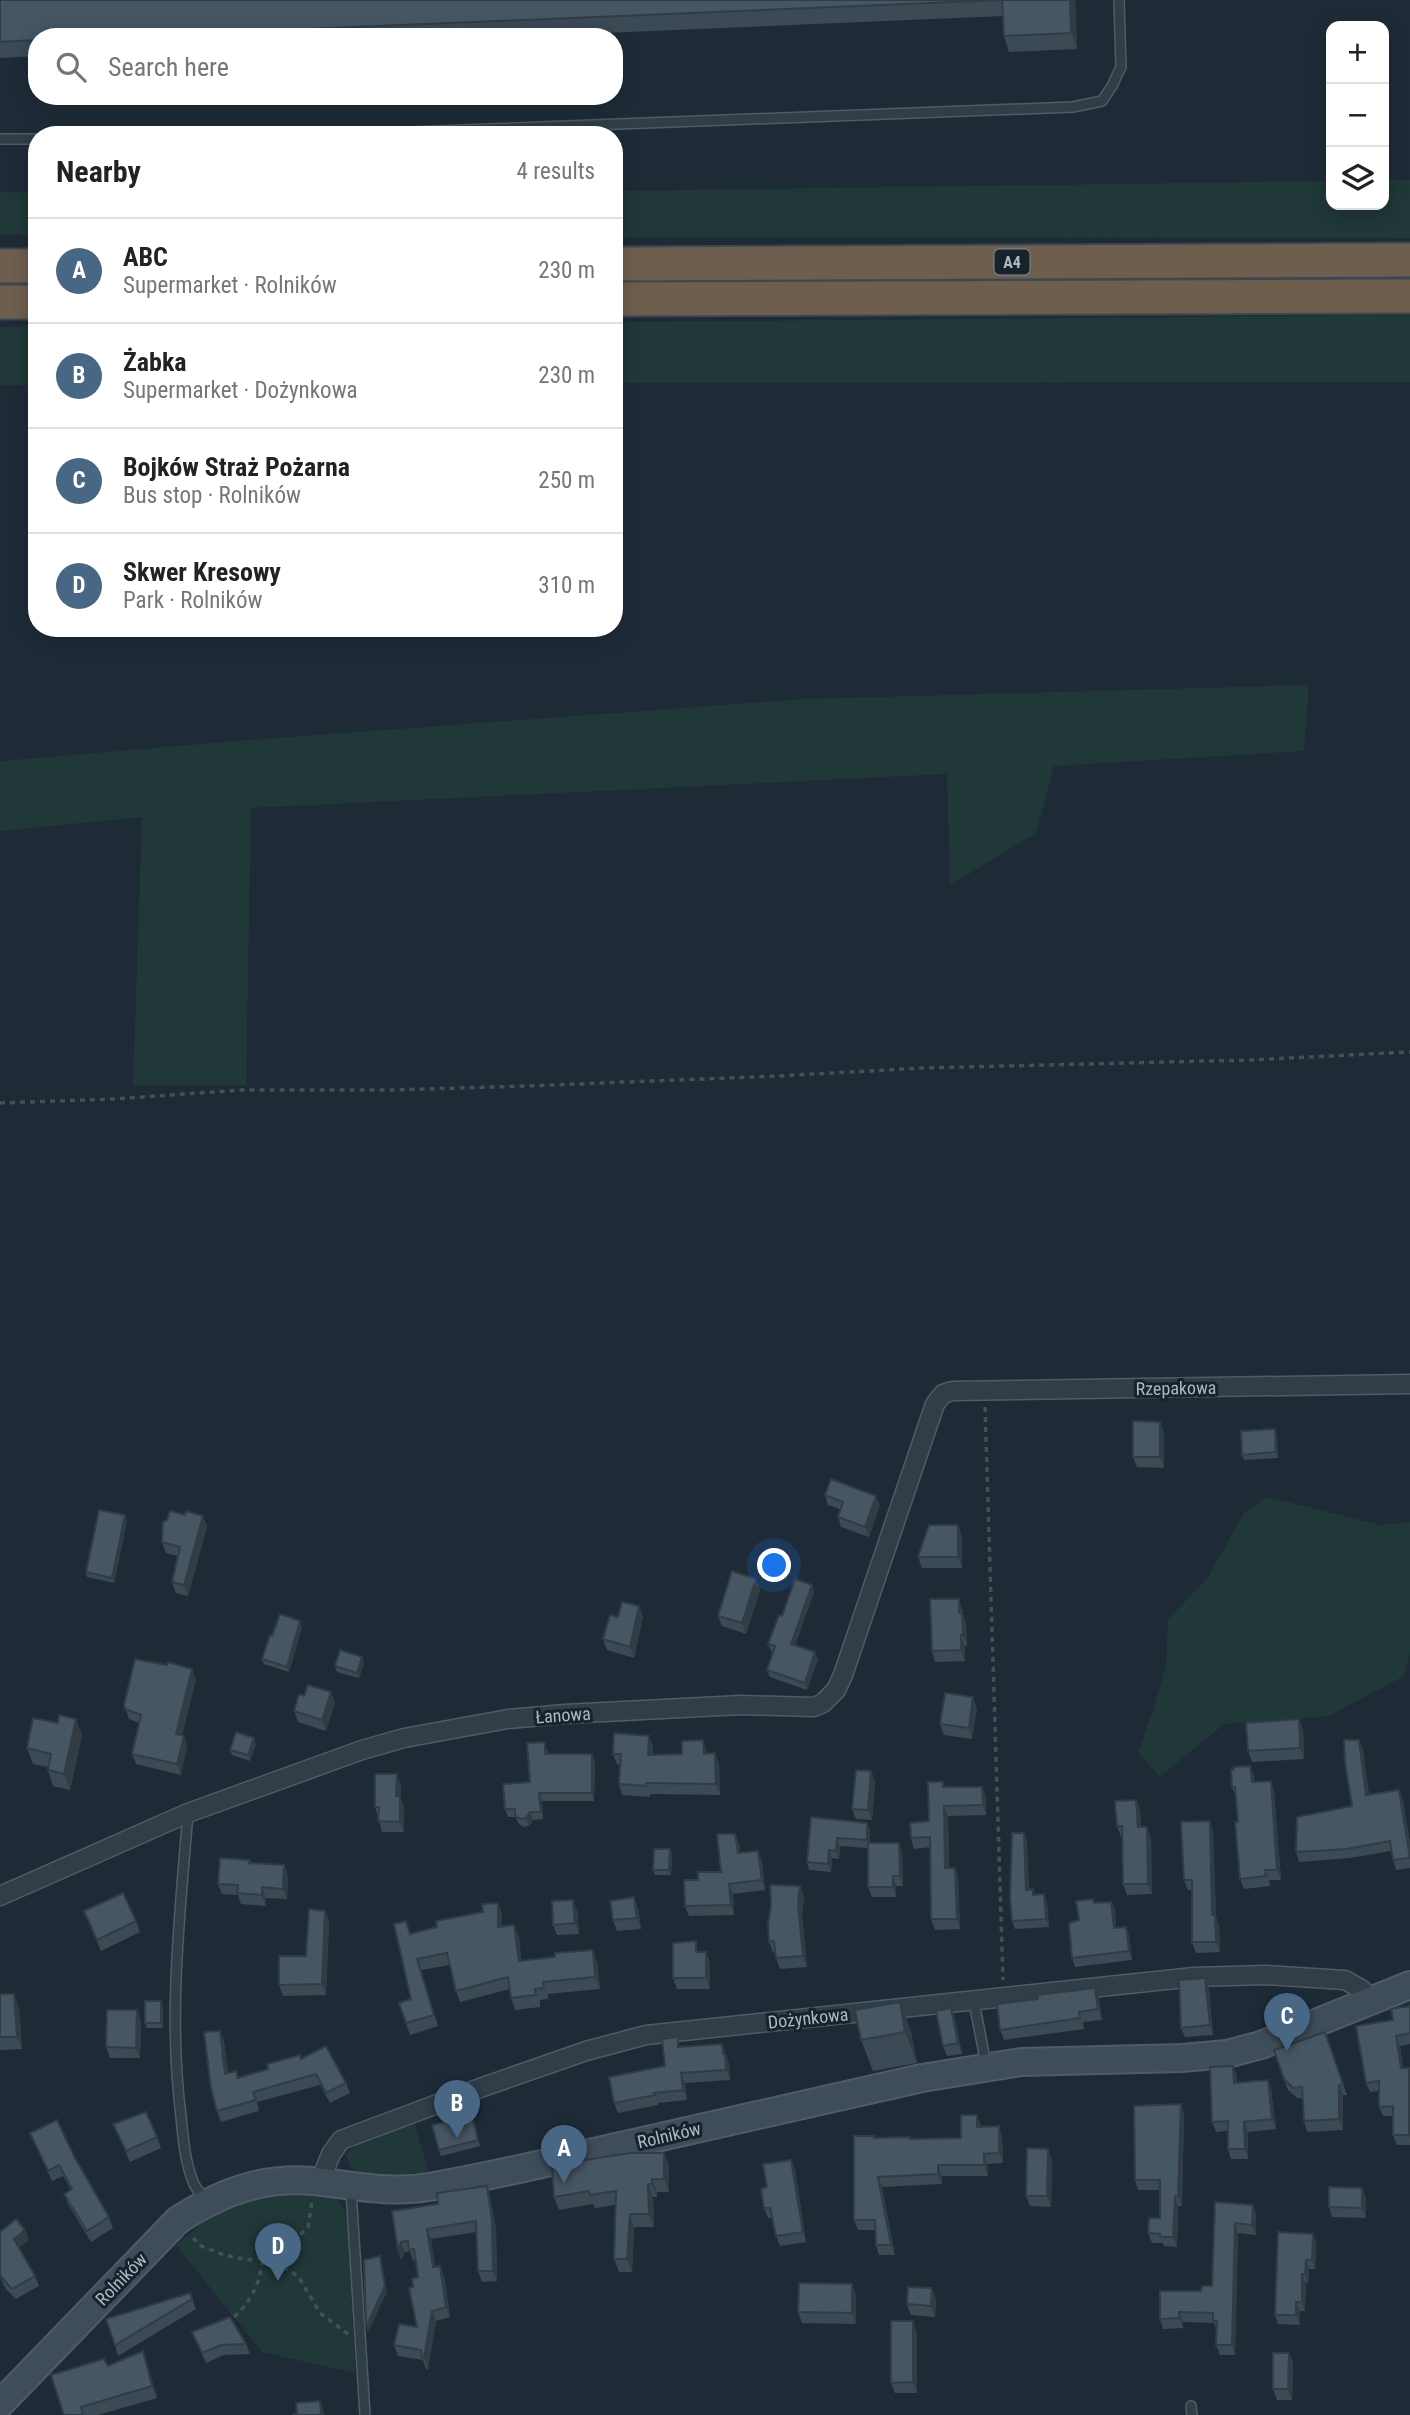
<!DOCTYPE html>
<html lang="en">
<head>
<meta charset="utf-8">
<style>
  body { margin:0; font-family:"Roboto Condensed",sans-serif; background:#f2f2f2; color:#222 }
  .controls { position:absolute; right:21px; top:21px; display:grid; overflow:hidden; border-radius:14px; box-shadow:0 4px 18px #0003 }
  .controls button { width:63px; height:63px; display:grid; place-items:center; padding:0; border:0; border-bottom:2px solid #e0e0e0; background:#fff; color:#222; font:35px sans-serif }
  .you { position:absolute; left:775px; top:1566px; width:24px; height:24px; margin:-18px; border:5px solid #fff; border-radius:50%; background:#1a73e8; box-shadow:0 0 0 10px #1a73e833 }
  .badge { display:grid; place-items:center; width:46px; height:46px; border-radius:50%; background:#486785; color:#fff; font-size:23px; font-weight:700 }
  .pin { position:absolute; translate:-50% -58px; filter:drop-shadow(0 2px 4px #0008) }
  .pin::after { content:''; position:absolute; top:37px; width:24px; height:21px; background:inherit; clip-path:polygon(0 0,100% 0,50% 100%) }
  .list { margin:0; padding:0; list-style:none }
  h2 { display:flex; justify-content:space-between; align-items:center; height:91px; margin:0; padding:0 28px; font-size:30px }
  h2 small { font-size:23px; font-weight:400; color:#767676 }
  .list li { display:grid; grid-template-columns:46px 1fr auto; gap:21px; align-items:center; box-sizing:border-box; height:105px; padding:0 28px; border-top:2px solid #e0e0e0 }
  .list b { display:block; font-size:26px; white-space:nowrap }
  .list p { margin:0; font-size:23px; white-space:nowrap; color:#767676 }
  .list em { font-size:23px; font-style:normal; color:#767676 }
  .icon { flex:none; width:38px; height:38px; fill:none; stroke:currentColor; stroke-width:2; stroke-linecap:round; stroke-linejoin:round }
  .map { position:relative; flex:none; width:1410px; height:2415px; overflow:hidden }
  .search { position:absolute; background:#fff; box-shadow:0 4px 18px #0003; left:28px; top:28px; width:595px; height:77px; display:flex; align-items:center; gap:18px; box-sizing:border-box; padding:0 24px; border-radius:28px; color:#767676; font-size:26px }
  .panel { position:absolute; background:#fff; box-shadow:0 4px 18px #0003; left:28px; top:126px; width:595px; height:511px; border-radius:28px }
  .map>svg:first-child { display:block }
  .green { fill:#203838 }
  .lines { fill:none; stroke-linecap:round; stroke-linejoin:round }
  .lane-casing { stroke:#4f5b66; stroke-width:12 }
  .street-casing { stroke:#4f5b66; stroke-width:21 }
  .secondary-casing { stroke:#4f5b66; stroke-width:30 }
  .highway-casing { stroke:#3c4851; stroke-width:37 }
  .path { stroke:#3d5454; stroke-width:3.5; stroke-dasharray:5 5; stroke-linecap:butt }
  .lane { stroke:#313d47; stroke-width:9 }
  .street { stroke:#313d47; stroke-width:18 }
  .secondary { stroke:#3f4d5a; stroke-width:26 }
  .highway { stroke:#6e5e4e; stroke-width:33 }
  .wall { fill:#3c4a55 }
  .shaded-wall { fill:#313c45 }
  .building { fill:#465663; stroke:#313c45; stroke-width:2 }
  .labels { text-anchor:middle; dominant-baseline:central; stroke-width:6; stroke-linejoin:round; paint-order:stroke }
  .shield { fill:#17222b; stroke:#7f8b97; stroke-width:2 }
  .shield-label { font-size:16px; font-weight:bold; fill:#abb8c5 }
  .street-label { font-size:18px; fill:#abb8c5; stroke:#17222b }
</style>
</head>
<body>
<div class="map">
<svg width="1410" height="2415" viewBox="0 0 1410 2415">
  <rect width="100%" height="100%" fill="#1e2b37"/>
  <g class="green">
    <polygon points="1384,180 1410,180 1410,238 614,237 614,191 1331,181 1331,205 1384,205"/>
    <polygon points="0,192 37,193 37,235 0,235"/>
    <polygon points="1410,315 1410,382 614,383 614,322"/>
    <polygon points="37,326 37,385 0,385 0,327"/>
    <polygon points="1309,685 1304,751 1054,766 1036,833 950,885 947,774 251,808 246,1085 133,1085 142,817 0,831 0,761 250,740 806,699"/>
    <polygon points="1267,1497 1380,1525 1410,1522 1410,1653 1404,1676 1329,1716 1224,1724 1160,1777 1138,1752 1153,1711 1166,1665 1168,1619 1207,1579 1244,1513"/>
    <path d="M415,2123l13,49c-25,2 -54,7 -77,-3l-5,-14c10,-16 51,-25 69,-32z"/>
    <polygon points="298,2190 336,2194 348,2219 355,2373 262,2352 176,2245 212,2215 257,2194"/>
  </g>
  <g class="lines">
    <defs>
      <g id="lane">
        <polyline points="327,135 1073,107 1102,101 1112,86 1121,67 1119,0"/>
        <polyline points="0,139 37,139"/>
        <path d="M188,1813c-8,100 -20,203 -7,303 2,22 4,47 13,68 3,6 8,11 12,17"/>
        <polyline points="974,2002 986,2064"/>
        <polyline points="351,2190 365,2415"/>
        <polyline points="1191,2406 1192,2415"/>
      </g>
      <g id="street">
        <polyline points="0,1896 188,1813 362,1750 404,1738 508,1719 565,1714 741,1705 814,1707 823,1703 836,1690 843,1675 935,1404 943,1394 952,1391 1410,1384"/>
        <polyline points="320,2182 331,2154 341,2140 480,2088 586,2051 646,2035 1194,1977 1266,1975 1345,1980 1361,1989 1373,2000"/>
      </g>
      <path id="secondary" d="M0,2404l178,-184c47,-30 89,-45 145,-38 36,5 70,11 106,5 65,-11 128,-27 192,-41 100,-23 200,-46 301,-68l99,-16 161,-4 45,-4 34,-9 149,-60"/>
      <g id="highway">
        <polyline points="614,264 1410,260"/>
        <polyline points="0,266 37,266"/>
        <polyline points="614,299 1410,296"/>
        <polyline points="0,302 37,302"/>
      </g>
    </defs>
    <use href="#lane" class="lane-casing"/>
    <use href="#street" class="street-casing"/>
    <use href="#secondary" class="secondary-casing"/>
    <use href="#highway" class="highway-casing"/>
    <g class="path">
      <polyline points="0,1103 113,1099 242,1090 393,1090 527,1086 778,1076 922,1068 1250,1060 1410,1052"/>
      <polyline points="985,1407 1003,1980"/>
      <polyline points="193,2238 201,2246 224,2255 248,2260 263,2258 295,2240 308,2227 312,2201"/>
      <path d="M234,2317c18,-16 26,-35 29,-59l16,6 19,12 22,37 28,21"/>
    </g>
    <use href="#lane" class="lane"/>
    <use href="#street" class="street"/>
    <use href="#secondary" class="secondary"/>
    <use href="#highway" class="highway"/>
  </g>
  <g class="wall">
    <polygon points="0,0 1075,0 1077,49 1009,52 1004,36 1003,16 509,37 37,37 37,56 0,58"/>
    <polygon points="1164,1432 1164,1468 1137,1467 1133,1457"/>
    <polygon points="1277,1435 1278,1458 1244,1460 1242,1455"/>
    <polygon points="825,1495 880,1505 869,1537 841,1527 838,1517 840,1509 828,1505"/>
    <polygon points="185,1515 203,1516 207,1526 188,1596 176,1593 172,1582 178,1556 166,1553 162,1542"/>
    <polygon points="127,1521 114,1583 87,1577 86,1572"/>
    <polygon points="962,1536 962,1568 922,1568 918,1557"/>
    <polygon points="756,1579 760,1590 746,1634 722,1626 718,1616"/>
    <polygon points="814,1592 795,1645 818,1659 807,1690 770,1677 767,1670 773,1652 771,1651 768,1644 782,1616"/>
    <polygon points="639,1606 643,1617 634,1658 607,1650 603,1639 618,1617"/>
    <polygon points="963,1609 963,1614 966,1624 967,1646 965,1646 965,1661 935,1662 932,1651"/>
    <polygon points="302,1627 289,1672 264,1664 262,1659 272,1636"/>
    <polygon points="362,1657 364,1663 359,1678 337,1672 335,1666"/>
    <polygon points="196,1679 182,1735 187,1746 181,1775 136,1764 132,1754 139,1723 129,1719 124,1705"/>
    <polygon points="331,1692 335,1703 326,1731 298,1722 294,1711 304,1696"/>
    <polygon points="977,1708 972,1739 944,1735 940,1724"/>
    <polygon points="1303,1730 1304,1759 1252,1762 1248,1751"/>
    <polygon points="82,1735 70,1790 53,1786 48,1770 48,1767 33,1764 27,1748"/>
    <polygon points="649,1736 653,1747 653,1755 682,1754 707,1751 707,1754 719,1764 720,1795 650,1794 650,1797 622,1795 619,1784 620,1765 617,1764 613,1754"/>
    <polygon points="256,1744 250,1761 232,1755 230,1750"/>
    <polygon points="547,1749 548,1754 592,1754 595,1762 594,1801 542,1801 543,1819 533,1820 529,1826 523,1827 518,1823 516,1817 508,1817 505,1809 530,1782"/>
    <polygon points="1363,1750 1369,1795 1399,1790 1403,1800 1410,1844 1410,1868 1396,1870 1393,1860 1391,1851 1350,1858 1299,1862 1296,1852 1352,1806"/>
    <polygon points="871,1771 875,1781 872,1820 856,1819 852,1809"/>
    <polygon points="1254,1776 1254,1782 1274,1791 1281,1880 1269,1880 1270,1886 1244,1889 1240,1879 1236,1797 1232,1787"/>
    <polygon points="943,1782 945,1787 982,1787 986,1797 986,1815 948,1816 949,1868 955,1868 958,1878 960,1929 935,1930 931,1919 930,1847 914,1849 911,1838 929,1821"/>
    <polygon points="401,1785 400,1797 404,1807 404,1832 382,1832 375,1807"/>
    <polygon points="1136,1800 1140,1810 1141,1827 1151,1837 1152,1894 1127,1895 1123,1884 1122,1836 1121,1837 1117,1826"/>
    <polygon points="811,1817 867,1823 870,1831 870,1843 902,1853 903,1886 896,1886 896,1897 872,1897 868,1887 868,1848 840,1846 839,1859 832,1858 831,1872 809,1870 807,1862"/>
    <polygon points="1213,1832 1216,1917 1219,1926 1220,1952 1196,1953 1192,1942 1192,1890 1188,1890 1184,1880"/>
    <polygon points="1024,1833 1027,1842 1029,1890 1033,1889 1035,1895 1044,1894 1047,1903 1049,1927 1015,1929 1012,1921"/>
    <polygon points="735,1834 739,1844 740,1853 762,1861 765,1890 733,1894 734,1915 689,1916 685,1906 698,1880 721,1872"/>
    <polygon points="670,1849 672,1854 671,1875 655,1875 653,1870"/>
    <polygon points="250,1860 251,1864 284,1865 288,1876 287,1899 266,1898 266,1906 241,1904 238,1895 222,1894 218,1884"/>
    <polygon points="800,1886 804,1897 802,1915 807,1967 780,1969 776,1958 775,1952 773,1952 769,1942"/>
    <polygon points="1111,1902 1115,1910 1116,1928 1126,1927 1129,1936 1132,1960 1075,1967 1072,1958 1079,1920 1094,1903"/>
    <polygon points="638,1908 641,1929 617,1931 613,1920"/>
    <polygon points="577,1910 579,1934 557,1935 553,1925"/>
    <polygon points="84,1911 136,1921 140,1932 101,1951"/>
    <polygon points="325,1911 329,1921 326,1995 283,1996 279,1985 306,1956"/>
    <polygon points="483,1912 502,1914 502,1926 519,1937 521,1961 597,1962 600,1989 548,1994 548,1999 540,2000 540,2007 515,2010 511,1998 510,1989 460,2002 456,1991 450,1965 421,1970 438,2026 410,2035 399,2003 411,1999 411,1934 437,1927"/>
    <polygon points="700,1952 706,1952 710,1963 710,1989 677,1989 673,1978"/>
    <polygon points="1205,1978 1209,1988 1213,2035 1185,2037 1181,2028"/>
    <polygon points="0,1994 19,2007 22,2049 0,2050"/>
    <polygon points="1099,1998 1102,2020 1083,2022 1084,2029 1004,2040 1000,2030"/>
    <polygon points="161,2001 163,2007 163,2028 147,2028 145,2023"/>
    <polygon points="900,2002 911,2032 917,2063 873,2071 861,2040"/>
    <polygon points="1410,2006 1410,2044 1400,2046 1403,2068 1410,2070 1410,2145 1397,2145 1393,2135 1393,2116 1383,2116 1379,2107 1379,2091 1370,2092 1366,2083 1393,2020"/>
    <polygon points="137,2010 141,2021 140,2058 110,2058 106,2047"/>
    <polygon points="955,2019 962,2054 947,2056 943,2046"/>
    <polygon points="220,2031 224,2041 228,2073 238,2077 302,2059 346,2083 350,2093 330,2103 320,2085 257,2102 259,2111 221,2122 217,2111"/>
    <polygon points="1325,2032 1347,2095 1343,2095 1343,2130 1307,2132 1304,2121 1303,2098 1297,2098 1288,2090 1284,2079"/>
    <polygon points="722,2044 729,2064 730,2080 685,2083 687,2100 658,2103 658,2105 618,2113 614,2103 665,2066 681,2047"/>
    <polygon points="1233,2066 1237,2076 1237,2083 1268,2080 1271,2089 1276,2129 1248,2132 1248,2159 1231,2159 1228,2149 1228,2131 1216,2132 1212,2122"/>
    <polygon points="1181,2104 1184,2114 1182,2206 1178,2206 1177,2247 1164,2246 1163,2243 1152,2243 1148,2233 1160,2218 1160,2190 1138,2190 1135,2180"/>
    <polygon points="472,2115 480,2146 441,2156 439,2150"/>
    <polygon points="113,2124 157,2137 161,2148 130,2162"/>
    <polygon points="981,2125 981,2127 1002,2136 1003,2163 987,2164 988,2176 942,2176 942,2184 882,2187 895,2255 879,2255 876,2245 875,2230 858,2230 854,2220 875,2138 911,2139 961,2138"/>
    <polygon points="30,2133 75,2158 109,2217 113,2228 91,2242 68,2204 64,2194 71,2190 63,2176 52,2181"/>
    <polygon points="664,2153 669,2166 669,2192 657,2192 657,2197 653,2197 654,2227 634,2227 632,2272 619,2272 614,2259 615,2205 595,2208 593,2204 559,2210 554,2197"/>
    <polygon points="1052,2159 1051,2207 1030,2206 1026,2196"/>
    <polygon points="791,2160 795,2170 806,2242 780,2246 776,2236 772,2218 768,2218 764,2208 767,2187"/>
    <polygon points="487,2186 490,2196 496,2229 497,2281 482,2282 478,2271 476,2232 431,2239 435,2266 440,2266 444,2276 450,2317 436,2321 428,2369 426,2369 423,2360 398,2356 394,2345 417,2327 413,2287 418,2277 415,2260 413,2261 410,2251 405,2252 401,2260 392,2211 438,2204"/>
    <polygon points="1362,2188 1366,2199 1366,2218 1332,2217 1329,2207"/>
    <polygon points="1215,2202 1253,2205 1256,2215 1256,2235 1238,2233 1235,2355 1220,2355 1216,2345 1217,2330 1214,2323 1183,2322 1183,2328 1163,2329 1160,2319 1201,2291 1212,2286"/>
    <polygon points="25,2230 29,2240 19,2248 35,2276 39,2286 16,2299 6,2289 0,2277 0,2232"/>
    <polygon points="1278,2232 1316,2243 1315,2269 1309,2269 1308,2283 1306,2283 1305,2311 1300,2311 1300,2325 1278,2324 1275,2315"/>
    <polygon points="190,2293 196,2309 118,2356 115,2345"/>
    <polygon points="856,2295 856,2324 802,2323 798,2312"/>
    <polygon points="936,2299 935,2317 911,2315 907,2304"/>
    <polygon points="192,2332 246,2344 250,2354 224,2355 206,2363"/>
    <polygon points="917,2332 917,2393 895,2393 891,2383"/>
    <polygon points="1289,2353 1293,2364 1292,2400 1277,2400 1273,2389"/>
    <polygon points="147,2363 157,2398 98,2415 64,2415 108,2366"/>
  </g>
  <g class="shaded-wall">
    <polygon points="1070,0 1075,0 1077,49 1071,33"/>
    <polygon points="1160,1422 1164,1432 1164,1468 1160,1457"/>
    <polygon points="1275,1429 1277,1435 1278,1458 1276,1452"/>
    <polygon points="876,1496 880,1505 869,1537 865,1527"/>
    <polygon points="125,1515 127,1521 114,1583 112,1578"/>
    <polygon points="203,1516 207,1526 188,1596 184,1585"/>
    <polygon points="958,1525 962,1536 962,1568 958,1557"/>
    <polygon points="756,1579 760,1590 746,1634 742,1623"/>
    <polygon points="812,1585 814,1592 793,1651 791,1644"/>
    <polygon points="959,1599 966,1624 967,1646 963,1635 959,1613"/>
    <polygon points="639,1606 643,1617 634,1658 630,1647"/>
    <polygon points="300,1621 302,1627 289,1672 287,1667"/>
    <polygon points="961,1635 965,1646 965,1661 961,1650"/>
    <polygon points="815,1652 818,1659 807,1690 805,1683"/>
    <polygon points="362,1657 364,1663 359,1678 357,1673"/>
    <polygon points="192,1669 196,1679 179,1744 176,1734"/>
    <polygon points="331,1692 335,1703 326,1731 322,1720"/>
    <polygon points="973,1697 977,1708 972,1739 969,1728"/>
    <polygon points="76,1719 82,1735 70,1790 64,1774"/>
    <polygon points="1299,1719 1303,1730 1304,1759 1300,1748"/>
    <polygon points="184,1736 187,1746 181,1775 177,1764"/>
    <polygon points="649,1736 653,1747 652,1766 648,1755"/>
    <polygon points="254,1738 256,1744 250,1761 248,1755"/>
    <polygon points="703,1740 707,1751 708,1764 704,1754"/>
    <polygon points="1359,1740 1363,1750 1370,1805 1366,1795"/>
    <polygon points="715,1753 719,1764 720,1795 716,1784"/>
    <polygon points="592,1754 595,1762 594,1801 592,1793"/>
    <polygon points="1250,1766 1254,1776 1255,1792 1252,1782"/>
    <polygon points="871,1771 875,1781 872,1820 868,1810"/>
    <polygon points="397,1774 401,1785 400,1797 404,1807 404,1832 400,1822 396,1796"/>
    <polygon points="1271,1781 1274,1791 1281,1880 1277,1870"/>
    <polygon points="982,1787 986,1797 986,1815 983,1805"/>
    <polygon points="1399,1790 1403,1800 1410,1844 1410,1857"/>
    <polygon points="539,1793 542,1801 543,1819 541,1812"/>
    <polygon points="1136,1800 1140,1810 1142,1837 1138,1827"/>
    <polygon points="944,1806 948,1816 949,1878 945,1868"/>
    <polygon points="530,1812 533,1820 529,1826 526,1818"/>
    <polygon points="1210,1821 1213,1832 1216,1917 1219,1926 1220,1952 1216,1942 1212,1915"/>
    <polygon points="867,1823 870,1831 870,1848 867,1840"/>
    <polygon points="1147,1827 1151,1837 1152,1894 1148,1884"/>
    <polygon points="1024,1833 1027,1842 1029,1898 1026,1890"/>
    <polygon points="735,1834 739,1844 741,1863 738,1853"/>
    <polygon points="837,1838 840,1846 839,1859 836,1851"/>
    <polygon points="899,1843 902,1853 903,1886 900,1876"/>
    <polygon points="670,1849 672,1854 671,1875 669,1870"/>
    <polygon points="829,1850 832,1858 831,1872 828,1864"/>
    <polygon points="758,1851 762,1861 765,1890 762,1880"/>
    <polygon points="284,1865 288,1876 287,1899 283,1889"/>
    <polygon points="955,1868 958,1878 960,1929 957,1919"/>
    <polygon points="893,1876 896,1886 896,1897 893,1887"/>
    <polygon points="729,1884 733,1894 734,1915 731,1905"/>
    <polygon points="800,1886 804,1897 802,1915 807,1967 803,1956 798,1904"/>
    <polygon points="262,1887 266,1898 266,1906 262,1895"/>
    <polygon points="1044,1894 1047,1903 1049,1927 1046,1919"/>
    <polygon points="634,1897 638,1908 641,1929 637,1918"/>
    <polygon points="573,1900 577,1910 579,1934 575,1923"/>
    <polygon points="1111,1902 1115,1910 1117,1937 1114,1928"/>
    <polygon points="498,1903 502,1914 502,1938 498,1927"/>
    <polygon points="325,1911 329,1921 326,1995 322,1984"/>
    <polygon points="514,1925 519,1937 523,1973 519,1961"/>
    <polygon points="1126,1927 1129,1936 1132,1960 1129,1951"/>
    <polygon points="593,1950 597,1962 600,1989 595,1977"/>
    <polygon points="706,1952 710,1963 710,1989 706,1978"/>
    <polygon points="1205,1978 1209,1988 1213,2035 1210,2025"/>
    <polygon points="1095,1988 1099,1998 1102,2020 1098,2009"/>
    <polygon points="14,1994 19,2007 22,2049 17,2037"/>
    <polygon points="161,2001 163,2007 163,2028 161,2023"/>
    <polygon points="900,2002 911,2032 917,2063 905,2032"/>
    <polygon points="951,2008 955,2019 962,2054 958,2043"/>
    <polygon points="137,2010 141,2021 140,2058 136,2048"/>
    <polygon points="220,2031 224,2041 229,2085 225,2074"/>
    <polygon points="1396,2036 1400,2046 1405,2078 1401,2068"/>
    <polygon points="722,2044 729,2064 730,2080 726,2070"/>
    <polygon points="1233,2066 1237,2076 1237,2093 1234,2083"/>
    <polygon points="1409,2068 1410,2070 1410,2138 1409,2135"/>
    <polygon points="681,2073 685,2083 687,2100 683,2090"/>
    <polygon points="1268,2080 1271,2089 1276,2129 1272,2119"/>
    <polygon points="1339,2085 1343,2095 1343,2130 1339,2119"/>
    <polygon points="1181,2104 1184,2114 1182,2206 1178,2196"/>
    <polygon points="977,2115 981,2125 981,2137 977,2127"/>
    <polygon points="1244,2122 1248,2132 1248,2159 1245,2149"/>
    <polygon points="999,2126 1002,2136 1003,2163 999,2153"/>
    <polygon points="1048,2149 1052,2159 1051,2207 1047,2196"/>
    <polygon points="664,2153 669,2166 669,2192 664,2179"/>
    <polygon points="984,2154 987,2164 988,2176 984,2165"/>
    <polygon points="791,2160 795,2170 806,2242 803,2232"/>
    <polygon points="938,2165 942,2176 942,2184 938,2174"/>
    <polygon points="878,2177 882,2187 895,2255 891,2245"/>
    <polygon points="652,2179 657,2192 657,2197 652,2184"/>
    <polygon points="648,2184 653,2197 654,2227 649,2214"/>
    <polygon points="487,2186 490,2196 496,2229 497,2281 493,2271"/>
    <polygon points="1362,2188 1366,2199 1366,2218 1362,2208"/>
    <polygon points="1175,2196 1178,2206 1177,2247 1173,2237"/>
    <polygon points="1253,2205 1256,2215 1256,2235 1252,2225"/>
    <polygon points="630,2214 634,2227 632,2272 627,2259"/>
    <polygon points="1235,2223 1238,2233 1235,2355 1232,2345"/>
    <polygon points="427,2229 431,2239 437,2277 433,2267"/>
    <polygon points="25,2230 29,2240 18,2249 14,2239"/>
    <polygon points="1313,2234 1316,2243 1315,2269 1312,2260"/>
    <polygon points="401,2242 405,2252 401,2260 398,2250"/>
    <polygon points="380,2256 387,2292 368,2332 366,2327"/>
    <polygon points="1306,2260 1309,2269 1308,2283 1305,2274"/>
    <polygon points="440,2266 444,2276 450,2317 446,2307"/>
    <polygon points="1302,2274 1306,2283 1305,2311 1302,2302"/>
    <polygon points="852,2284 856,2295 856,2324 852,2313"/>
    <polygon points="932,2288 936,2299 935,2317 931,2306"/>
    <polygon points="1296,2302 1300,2311 1300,2325 1296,2315"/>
    <polygon points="432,2311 436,2321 428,2369 424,2358"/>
    <polygon points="1179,2312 1183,2322 1183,2328 1179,2318"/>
    <polygon points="913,2321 917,2332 917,2393 913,2382"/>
    <polygon points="143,2351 147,2363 157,2398 152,2386"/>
    <polygon points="1289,2353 1293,2364 1292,2400 1288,2389"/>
    <polygon points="320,2401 324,2412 324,2415 321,2415"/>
  </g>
  <g class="building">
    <polygon points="0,0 1070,0 1071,33 1004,36 1002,0 117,37 37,37 37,40 0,42"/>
    <polygon points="1133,1421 1160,1422 1160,1457 1133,1457"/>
    <polygon points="1275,1429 1276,1452 1242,1455 1241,1431"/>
    <polygon points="831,1479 876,1496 865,1527 838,1517 843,1502 825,1495"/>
    <polygon points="99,1510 125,1515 112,1578 86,1572"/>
    <polygon points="170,1511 185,1515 186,1511 203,1516 184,1585 172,1582 180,1547 162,1542 163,1522 167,1520"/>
    <polygon points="929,1525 958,1525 958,1557 918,1557"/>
    <polygon points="732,1571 756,1579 742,1623 718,1616"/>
    <polygon points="795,1579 812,1585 791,1644 815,1652 805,1683 767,1670 775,1646 768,1644 779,1615 782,1616"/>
    <polygon points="930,1599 959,1599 959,1613 962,1613 963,1635 961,1635 961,1650 932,1651"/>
    <polygon points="622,1602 639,1606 630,1647 603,1639 610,1615 618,1617"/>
    <polygon points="280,1614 300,1621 287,1667 262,1659 270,1635 272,1636"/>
    <polygon points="340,1650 362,1657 357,1673 335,1666"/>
    <polygon points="135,1659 167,1665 168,1662 192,1669 176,1734 184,1736 177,1764 132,1754 141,1715 125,1709 124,1705"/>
    <polygon points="308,1685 331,1692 322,1720 294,1711 299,1694 304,1696"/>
    <polygon points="945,1693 973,1697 969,1728 940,1724"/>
    <polygon points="59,1715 76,1719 64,1774 48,1770 51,1754 27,1748 33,1718 58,1723"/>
    <polygon points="1299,1719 1300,1748 1248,1751 1246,1723"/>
    <polygon points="236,1732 254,1738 248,1755 230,1750"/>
    <polygon points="614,1733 649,1736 648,1755 682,1754 682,1741 703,1740 704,1754 715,1753 716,1784 646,1783 646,1786 619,1784 621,1754 613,1754"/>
    <polygon points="1344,1740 1359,1740 1366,1795 1399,1790 1410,1858 1393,1860 1390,1841 1347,1849 1296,1852 1297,1817 1352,1806 1345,1762"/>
    <polygon points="545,1742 545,1754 592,1754 592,1793 539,1793 541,1812 530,1812 526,1818 520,1819 515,1815 515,1809 505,1809 503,1784 530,1782 527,1743"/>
    <polygon points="1250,1766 1252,1782 1271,1781 1277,1870 1265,1870 1266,1876 1240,1879 1235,1822 1238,1822 1235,1787 1232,1787 1231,1770 1234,1769 1234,1767"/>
    <polygon points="856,1770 871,1771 868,1810 852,1809"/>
    <polygon points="375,1774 397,1774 396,1796 400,1796 400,1822 378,1821 379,1807 375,1807"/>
    <polygon points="928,1782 943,1782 943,1787 982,1787 983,1805 944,1806 945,1868 955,1868 957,1919 931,1919 930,1837 911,1838 910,1823 929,1821"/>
    <polygon points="1136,1800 1138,1827 1147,1827 1148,1884 1123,1884 1122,1826 1117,1826 1115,1801"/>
    <polygon points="811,1817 867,1823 867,1840 837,1838 836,1851 829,1850 828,1864 807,1862"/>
    <polygon points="1210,1821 1212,1915 1215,1915 1216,1942 1192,1942 1192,1880 1184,1880 1181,1822"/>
    <polygon points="1012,1833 1024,1833 1026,1890 1033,1889 1033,1895 1044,1894 1046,1919 1012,1921 1010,1898"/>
    <polygon points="717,1834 735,1834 738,1853 758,1851 762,1880 729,1884 731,1905 685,1906 684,1880 698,1880 698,1872 721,1872"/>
    <polygon points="868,1843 899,1843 900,1876 893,1876 893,1887 868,1887"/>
    <polygon points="654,1849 670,1849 669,1870 653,1870"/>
    <polygon points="220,1858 250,1860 249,1863 284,1865 283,1889 262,1887 262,1895 237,1893 238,1885 218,1884"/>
    <polygon points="770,1885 800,1886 798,1904 803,1956 776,1958 774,1941 769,1942 768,1925 771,1906"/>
    <polygon points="123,1893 136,1921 97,1940 84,1911"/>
    <polygon points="634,1897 637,1918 613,1920 610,1901"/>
    <polygon points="1093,1899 1094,1903 1111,1902 1114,1928 1126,1927 1129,1951 1072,1958 1069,1923 1079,1920 1076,1901"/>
    <polygon points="573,1900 575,1923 553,1925 552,1901"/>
    <polygon points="498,1903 498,1927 514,1925 519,1961 555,1957 555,1953 593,1950 595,1977 543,1982 544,1988 535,1989 536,1995 511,1998 508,1977 456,1991 447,1953 417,1959 434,2015 406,2023 399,2003 411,1999 394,1924 406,1921 410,1934 437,1927 436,1921 483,1912 482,1904"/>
    <polygon points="309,1909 325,1911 322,1984 279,1985 279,1956 306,1956"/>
    <polygon points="696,1941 696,1952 706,1952 706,1978 673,1978 673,1943"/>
    <polygon points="1205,1978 1210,2025 1181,2028 1179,1980"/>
    <polygon points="1095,1988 1098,2009 1079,2012 1080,2018 1000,2030 997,2004 1038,1999 1037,1995"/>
    <polygon points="0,1994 14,1994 17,2037 0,2037"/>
    <rect x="145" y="2001" width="16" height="22"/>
    <polygon points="900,2002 905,2032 861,2040 855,2010"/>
    <polygon points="1410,2006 1410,2033 1396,2036 1401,2068 1409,2068 1409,2135 1393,2135 1393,2106 1379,2107 1379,2081 1366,2083 1356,2026 1393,2020 1391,2009"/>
    <polygon points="951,2008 958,2043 943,2046 936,2011"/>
    <polygon points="107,2010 137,2010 136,2048 106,2047"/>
    <polygon points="220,2031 225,2074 236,2071 238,2078 268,2069 267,2064 300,2055 301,2059 326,2046 346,2083 326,2093 316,2074 253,2092 256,2100 217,2111 211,2088 204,2032"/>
    <polygon points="1325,2032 1343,2084 1339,2085 1339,2119 1304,2121 1302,2087 1293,2088 1284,2079 1274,2050"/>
    <polygon points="678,2037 678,2047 722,2044 723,2054 725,2054 726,2070 681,2073 683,2090 654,2093 655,2095 614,2103 609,2077 665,2066 662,2039"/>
    <polygon points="1233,2066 1234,2083 1268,2080 1272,2119 1244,2122 1245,2149 1228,2149 1228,2121 1212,2122 1210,2067"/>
    <polygon points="1181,2104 1178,2196 1175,2196 1173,2237 1160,2237 1160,2234 1148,2233 1149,2218 1160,2218 1160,2180 1135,2180 1134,2106"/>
    <polygon points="146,2112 157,2137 126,2151 113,2124"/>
    <polygon points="472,2115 478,2140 439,2150 432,2125"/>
    <polygon points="961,2115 977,2115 977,2127 999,2126 999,2153 984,2154 984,2165 938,2165 938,2174 878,2177 891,2245 876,2245 875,2220 854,2220 854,2136 874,2136 874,2138 910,2137 910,2139 961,2138"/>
    <polygon points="57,2120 75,2158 109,2217 87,2231 64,2194 72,2189 59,2165 48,2171 30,2133"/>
    <polygon points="1027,2148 1048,2149 1047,2196 1026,2196"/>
    <polygon points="630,2153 664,2153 664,2179 652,2179 652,2184 648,2184 649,2214 630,2214 627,2259 614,2259 616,2191 590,2195 589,2191 554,2197 552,2165"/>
    <polygon points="791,2160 803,2232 776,2236 770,2208 764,2208 761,2189 767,2187 763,2164"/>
    <polygon points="487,2186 492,2219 493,2271 478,2271 476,2221 427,2229 433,2267 440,2266 446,2307 432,2311 424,2358 422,2358 421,2350 394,2345 399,2324 417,2327 409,2288 413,2287 412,2279 418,2277 414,2249 409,2250 408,2241 401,2242 398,2250 392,2211 438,2204 437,2193"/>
    <polygon points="1329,2187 1362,2188 1362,2208 1329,2207"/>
    <polygon points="1215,2202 1253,2205 1252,2225 1235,2223 1232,2345 1216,2345 1217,2321 1213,2321 1213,2313 1179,2312 1179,2318 1160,2319 1160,2291 1201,2291 1202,2286 1212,2286"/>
    <polygon points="16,2219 25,2230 14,2239 35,2276 12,2289 3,2279 0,2274 0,2232"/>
    <polygon points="1278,2232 1313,2234 1312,2260 1306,2260 1305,2274 1302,2274 1302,2302 1296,2302 1296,2315 1275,2315"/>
    <polygon points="380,2256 385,2286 366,2327 364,2260"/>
    <polygon points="799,2283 852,2284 852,2313 798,2312"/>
    <polygon points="908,2287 932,2288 931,2306 907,2304"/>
    <polygon points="190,2293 192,2299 115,2345 106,2319"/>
    <polygon points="230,2317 246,2344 221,2345 202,2353 192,2332"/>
    <polygon points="891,2321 913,2321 913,2382 891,2383"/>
    <polygon points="143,2351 152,2386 81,2407 83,2415 64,2415 51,2375 104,2359 108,2366"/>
    <polygon points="1273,2353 1289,2353 1288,2389 1273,2389"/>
    <polygon points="320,2401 321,2415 293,2415 293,2414 297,2413 296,2403"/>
  </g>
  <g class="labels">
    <rect class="shield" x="994.5" y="249.5" width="35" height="25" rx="5"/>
    <g class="shield-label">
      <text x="1012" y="262">A4</text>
    </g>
    <g class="street-label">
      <text transform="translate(1176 1388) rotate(-1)">Rzepakowa</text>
      <text transform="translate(563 1715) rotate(-4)">Łanowa</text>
      <text transform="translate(808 2018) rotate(-6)">Dożynkowa</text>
      <text transform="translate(669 2135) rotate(-13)">Rolników</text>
      <text transform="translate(121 2279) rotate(-46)">Rolników</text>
    </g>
  </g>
</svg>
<div class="controls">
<button>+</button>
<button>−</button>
<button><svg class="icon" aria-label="layers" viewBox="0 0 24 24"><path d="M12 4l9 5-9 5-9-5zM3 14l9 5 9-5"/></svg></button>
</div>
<div class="you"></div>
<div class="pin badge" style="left:564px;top:2183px">A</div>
<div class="pin badge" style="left:457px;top:2138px">B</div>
<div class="pin badge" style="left:1287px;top:2051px">C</div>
<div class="pin badge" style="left:278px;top:2281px">D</div>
<div class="search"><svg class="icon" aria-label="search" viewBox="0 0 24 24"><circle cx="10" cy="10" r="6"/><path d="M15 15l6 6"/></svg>Search here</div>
<section class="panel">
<h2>Nearby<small>4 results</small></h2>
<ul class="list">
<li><span class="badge">A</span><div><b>ABC</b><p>Supermarket · Rolników</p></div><em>230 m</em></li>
<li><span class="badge">B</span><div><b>Żabka</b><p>Supermarket · Dożynkowa</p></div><em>230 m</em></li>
<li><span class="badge">C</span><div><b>Bojków Straż Pożarna</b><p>Bus stop · Rolników</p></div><em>250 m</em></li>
<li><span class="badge">D</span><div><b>Skwer Kresowy</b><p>Park · Rolników</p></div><em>310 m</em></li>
</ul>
</section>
</div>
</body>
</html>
